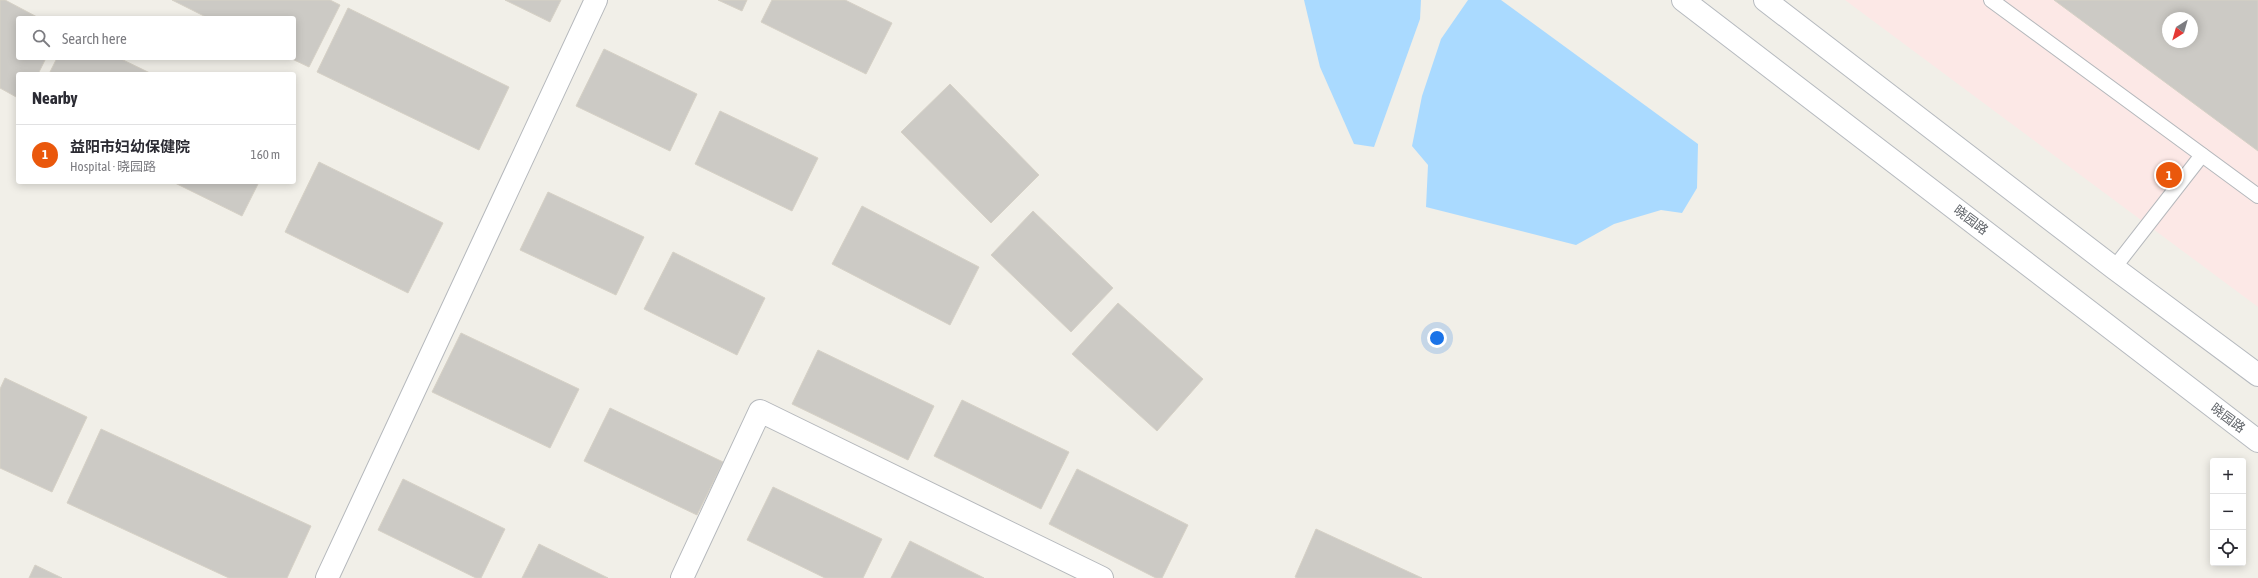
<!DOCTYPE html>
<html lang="en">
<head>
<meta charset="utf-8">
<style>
  body { margin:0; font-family:"Asap Condensed","Noto Sans SC",sans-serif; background:#f2f2f3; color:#2b2b33 }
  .controls { position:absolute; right:12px; bottom:12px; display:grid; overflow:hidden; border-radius:4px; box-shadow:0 2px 10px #0003 }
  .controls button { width:36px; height:36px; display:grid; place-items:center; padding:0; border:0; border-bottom:1px solid #e1e1e2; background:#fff; color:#2b2b33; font:20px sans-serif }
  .compass { position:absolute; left:2162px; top:12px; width:36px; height:36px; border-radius:50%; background:#fff; box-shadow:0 2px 10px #0003; rotate:217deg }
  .you { position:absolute; left:1437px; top:338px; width:14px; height:14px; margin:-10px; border:3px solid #fff; border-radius:50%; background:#1a73e8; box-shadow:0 0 0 6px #1a73e833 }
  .badge { display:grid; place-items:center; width:26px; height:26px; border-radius:50%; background:#ea580c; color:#fff; font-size:13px; font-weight:700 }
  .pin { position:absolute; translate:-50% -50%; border:2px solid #fff; box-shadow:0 1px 4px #0006 }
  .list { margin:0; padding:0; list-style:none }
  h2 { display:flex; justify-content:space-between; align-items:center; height:52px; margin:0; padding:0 16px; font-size:17px }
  h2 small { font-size:13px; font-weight:400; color:#7c7c81 }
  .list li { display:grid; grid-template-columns:26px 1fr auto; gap:12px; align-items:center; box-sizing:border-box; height:60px; padding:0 16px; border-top:1px solid #e1e1e2 }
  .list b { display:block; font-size:15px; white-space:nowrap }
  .list p { margin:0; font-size:13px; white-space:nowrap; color:#7c7c81 }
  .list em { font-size:13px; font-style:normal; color:#7c7c81 }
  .icon { flex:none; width:22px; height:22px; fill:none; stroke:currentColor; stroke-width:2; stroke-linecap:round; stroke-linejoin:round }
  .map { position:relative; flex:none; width:2258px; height:578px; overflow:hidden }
  .search { position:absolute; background:#fff; box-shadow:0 2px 10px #0003; left:16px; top:16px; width:280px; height:44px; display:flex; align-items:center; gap:10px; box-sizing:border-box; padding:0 14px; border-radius:4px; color:#7c7c81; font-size:15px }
  .panel { position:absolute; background:#fff; box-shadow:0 2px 10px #0003; left:16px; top:72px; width:280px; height:112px; border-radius:4px }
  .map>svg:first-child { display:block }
  .medical { fill:#fce8e6; fill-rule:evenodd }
  .water { fill:#aadaff }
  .building { fill:#cccac5; stroke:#d6d1c6; fill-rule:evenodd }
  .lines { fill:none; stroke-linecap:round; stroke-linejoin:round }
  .lane-casing { stroke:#b5b8bc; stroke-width:16 }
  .street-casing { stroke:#b5b8bc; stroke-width:24 }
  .secondary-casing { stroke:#b6babf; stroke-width:24 }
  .lane { stroke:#fff; stroke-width:14 }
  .street { stroke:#fff; stroke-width:22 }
  .secondary { stroke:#fff; stroke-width:22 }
  .labels { text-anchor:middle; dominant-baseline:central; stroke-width:3; stroke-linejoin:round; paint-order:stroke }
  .street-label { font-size:13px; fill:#5f6368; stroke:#fff }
</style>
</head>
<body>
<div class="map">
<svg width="2258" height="578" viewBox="0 0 2258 578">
  <rect width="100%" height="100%" fill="#f1efe8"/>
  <path class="medical" d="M1845,0h413v307zM2168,18h24v24h-24z"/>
  <g class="water">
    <polygon points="1304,0 1421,0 1420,19 1374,147 1354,144 1320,67"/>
    <polygon points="1468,0 1501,0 1698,144 1697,188 1682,213 1661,210 1614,224 1576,245 1426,207 1428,165 1412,146 1422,96 1441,39"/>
  </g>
  <g class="building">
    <polygon points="0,0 5,0 39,18 18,18 18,58 46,58 38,74 18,74 18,98 0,88"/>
    <polygon points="172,0 330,0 340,5 309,67 290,58 294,58 294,18 208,18"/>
    <polygon points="505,0 561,0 550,22"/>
    <polygon points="718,0 747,0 742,11"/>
    <polygon points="772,0 845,0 892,23 866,74 761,22"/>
    <path d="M2054,0h204v151zM2168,18h24v24h-24z"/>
    <polygon points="348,8 509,87 479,150 317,72"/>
    <polygon points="604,49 697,94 670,151 576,106"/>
    <polygon points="57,58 119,58 152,74 49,74"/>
    <polygon points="950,84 1039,175 991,223 901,132"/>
    <polygon points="720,111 818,158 792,211 695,164"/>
    <polygon points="319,162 443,223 408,293 285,232"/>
    <polygon points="173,182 259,182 242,216"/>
    <polygon points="548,192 644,237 616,295 520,250"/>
    <polygon points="862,206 979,267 950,325 832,264"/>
    <polygon points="1033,211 1113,288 1071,332 991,255"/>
    <polygon points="673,252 765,298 737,355 644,309"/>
    <polygon points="1118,303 1203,379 1157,431 1072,354"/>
    <polygon points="461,333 579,389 550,448 432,392"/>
    <polygon points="818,350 934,406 908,460 792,404"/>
    <polygon points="5,378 87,417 52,492 0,468 0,389"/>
    <polygon points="962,400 1069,452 1041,509 934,456"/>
    <polygon points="610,408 723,462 697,515 584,461"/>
    <polygon points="101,429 311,526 287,578 229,578 67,503"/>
    <polygon points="1077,469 1188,525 1162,578 1156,578 1049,524"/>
    <polygon points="403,479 505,529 481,578 476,578 378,530"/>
    <polygon points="773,487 882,539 863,578 825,578 747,540"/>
    <polygon points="1316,529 1422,578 1297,578 1295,577"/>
    <polygon points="910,541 984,578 891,578"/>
    <polygon points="539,544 608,578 522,578"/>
    <polygon points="35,565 62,578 29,578"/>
  </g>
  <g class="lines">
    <defs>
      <g id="lane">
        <polyline points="1991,0 2258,196"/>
        <polyline points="2114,268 2202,155"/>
      </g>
      <g id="street">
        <polyline points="327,578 596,0"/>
        <polyline points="682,578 760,411 1102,578"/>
      </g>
      <g id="secondary">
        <polyline points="1683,0 2258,441"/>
        <polyline points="1765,0 2114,268 2258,375"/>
      </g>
    </defs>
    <use href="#lane" class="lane-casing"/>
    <use href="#street" class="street-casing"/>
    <use href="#secondary" class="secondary-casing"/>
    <use href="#lane" class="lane"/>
    <use href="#street" class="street"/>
    <use href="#secondary" class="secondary"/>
  </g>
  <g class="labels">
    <g class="street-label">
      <text transform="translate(1971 220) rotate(37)">晓园路</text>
      <text transform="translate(2228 418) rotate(37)">晓园路</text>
    </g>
  </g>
</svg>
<div class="controls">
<button>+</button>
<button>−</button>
<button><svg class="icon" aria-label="locate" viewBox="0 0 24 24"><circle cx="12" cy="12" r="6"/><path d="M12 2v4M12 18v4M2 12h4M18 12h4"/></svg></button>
</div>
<svg class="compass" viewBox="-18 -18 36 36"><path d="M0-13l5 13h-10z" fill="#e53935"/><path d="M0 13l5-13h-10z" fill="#7c7c81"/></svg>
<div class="you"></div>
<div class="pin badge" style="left:2169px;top:175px">1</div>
<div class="search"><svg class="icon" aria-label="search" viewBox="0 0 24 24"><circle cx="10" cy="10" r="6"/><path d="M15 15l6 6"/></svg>Search here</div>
<section class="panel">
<h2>Nearby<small></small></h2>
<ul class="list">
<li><span class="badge">1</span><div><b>益阳市妇幼保健院</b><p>Hospital · 晓园路</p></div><em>160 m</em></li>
</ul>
</section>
</div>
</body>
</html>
